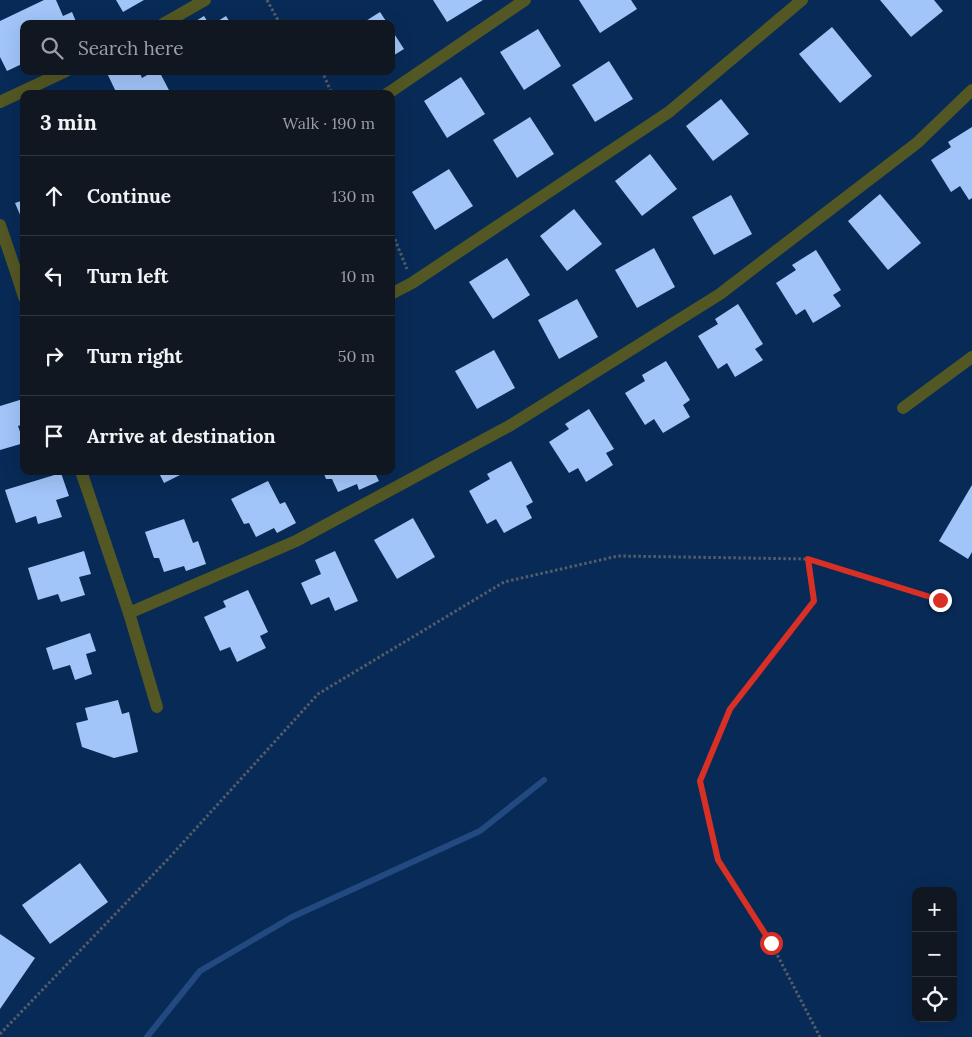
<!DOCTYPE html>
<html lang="en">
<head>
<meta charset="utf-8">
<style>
  body { margin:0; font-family:Lora,serif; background:#1e242d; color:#f1f3f6 }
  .controls { position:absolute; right:15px; bottom:15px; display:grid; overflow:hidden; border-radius:10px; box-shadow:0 5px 20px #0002 }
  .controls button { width:45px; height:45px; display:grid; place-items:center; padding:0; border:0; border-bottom:1px solid #30363e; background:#101720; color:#f1f3f6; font:25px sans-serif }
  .stop { position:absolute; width:15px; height:15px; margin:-11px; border:4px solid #d93025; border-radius:50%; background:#fff }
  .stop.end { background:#d93025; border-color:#fff; box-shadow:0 1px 5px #0008 }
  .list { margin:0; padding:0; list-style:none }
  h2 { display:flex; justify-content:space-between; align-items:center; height:65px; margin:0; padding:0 20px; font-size:21px }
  h2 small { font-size:16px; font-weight:400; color:#9c9fa5 }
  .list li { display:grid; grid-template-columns:32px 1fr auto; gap:15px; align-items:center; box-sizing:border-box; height:80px; padding:0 20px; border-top:1px solid #30363e }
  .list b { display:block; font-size:19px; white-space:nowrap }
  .list em { font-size:16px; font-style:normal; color:#9c9fa5 }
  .icon { flex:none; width:28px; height:28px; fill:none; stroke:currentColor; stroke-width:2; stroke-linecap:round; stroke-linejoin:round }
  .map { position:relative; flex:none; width:972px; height:1037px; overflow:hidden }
  .search { position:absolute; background:#101720; box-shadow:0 5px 20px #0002; left:20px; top:20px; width:375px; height:55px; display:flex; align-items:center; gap:12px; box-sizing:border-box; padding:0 18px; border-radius:10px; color:#9c9fa5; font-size:19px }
  .panel { position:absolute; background:#101720; box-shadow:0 5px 20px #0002; left:20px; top:90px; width:375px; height:385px; border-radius:10px }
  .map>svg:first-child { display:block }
  .green { fill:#082a56; fill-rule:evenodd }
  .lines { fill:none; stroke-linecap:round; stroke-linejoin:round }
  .stream { stroke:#224a81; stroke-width:6 }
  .building { fill:#a1c5f9 }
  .path { stroke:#555d68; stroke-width:3; stroke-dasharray:2.5 2.5; stroke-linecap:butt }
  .minor { stroke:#535723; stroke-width:12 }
  .route { stroke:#d93025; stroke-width:6 }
</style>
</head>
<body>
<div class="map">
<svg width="972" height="1037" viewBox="0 0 972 1037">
  <rect width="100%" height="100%" fill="#161f2b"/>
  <path class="green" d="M0,0h972v1037h-972zM24,24h367v47h-367zM24,94h367v377h-367zM916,891h37v127h-37z"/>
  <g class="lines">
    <polyline class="stream" points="147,1037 200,971 292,917 480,831 544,780"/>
  </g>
  <g class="building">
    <polygon points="44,0 56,0 63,16 72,12 77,24 24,24 24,63 7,71 0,57 0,21"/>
    <polygon points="116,0 144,0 123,12"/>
    <polygon points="433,0 483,0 447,22"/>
    <polygon points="579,0 631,0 637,9 600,33"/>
    <polygon points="880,0 934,0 943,11 911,37"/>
    <polygon points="380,12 388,24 361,24"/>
    <polygon points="204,16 209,24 191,24"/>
    <polygon points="226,16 231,24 213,24"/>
    <polygon points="832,27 872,76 840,103 799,54"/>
    <polygon points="391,29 404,49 391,57"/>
    <polygon points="538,29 561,66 524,90 500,52"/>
    <polygon points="609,61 633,99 595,122 572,85"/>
    <polygon points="106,71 139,71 142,78 154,71 159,71 171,94 129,94 127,90 117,94"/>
    <polygon points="461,77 485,114 447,138 424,101"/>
    <polygon points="721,99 749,134 713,161 686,126"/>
    <polygon points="530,117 554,154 517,178 493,140"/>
    <polygon points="972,127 972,198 969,200 960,186 951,192 931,160 951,147 948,142"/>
    <polygon points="650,154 677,189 642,216 615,181"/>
    <polygon points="449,169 473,206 435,230 412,192"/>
    <polygon points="880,194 921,243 888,270 848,221"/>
    <polygon points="731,195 752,234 714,255 692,217"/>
    <polygon points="24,200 24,224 15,203"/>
    <polygon points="574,209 602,244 567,271 540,236"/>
    <polygon points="654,248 675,287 637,308 615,270"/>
    <polygon points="816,250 841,290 833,295 841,306 813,323 805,309 796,315 776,283 796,270 792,265"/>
    <polygon points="507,258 530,295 493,319 469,282"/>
    <polygon points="577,299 598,337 559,359 538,320"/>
    <polygon points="738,304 763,344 755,349 763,360 735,377 727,363 718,369 698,336 718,324 715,319"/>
    <polygon points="494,350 515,388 477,409 455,371"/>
    <polygon points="666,361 690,400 683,405 690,417 663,433 654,419 645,425 625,393 645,381 642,375"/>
    <polygon points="23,399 24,424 18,426 24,443 0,450 0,406"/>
    <polygon points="589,409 614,449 606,453 613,465 586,482 578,468 569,473 549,442 569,429 565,424"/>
    <polygon points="511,461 533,502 526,506 532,518 504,533 496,519 487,524 469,491 490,479 487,474"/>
    <polygon points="158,471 188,471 164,483"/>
    <polygon points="323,471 374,471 379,481 359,490 357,484 338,492 332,479 326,479"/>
    <polygon points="61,473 69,496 56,500 62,517 38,524 36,516 16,523 5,490"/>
    <polygon points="268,481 280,504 285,502 296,523 277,533 274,528 256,537 249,523 244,524 231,499"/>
    <polygon points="972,485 972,552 968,559 939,541"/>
    <polygon points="413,518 435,557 397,579 374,540"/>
    <polygon points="184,519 193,543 198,541 206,564 186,571 184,566 164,572 159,558 154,558 145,532"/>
    <polygon points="84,551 91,574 79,577 85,595 61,602 58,594 38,600 28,568"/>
    <polygon points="335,551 358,601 335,611 329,597 311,605 301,583 321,574 315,560"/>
    <polygon points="248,590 268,632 260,636 266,648 237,662 230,647 220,651 204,617 226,607 223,601"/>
    <polygon points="90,633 96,651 86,654 92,674 75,680 70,665 53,670 46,648"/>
    <polygon points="118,700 122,714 129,712 138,752 114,758 82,747 76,723 88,720 85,708"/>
    <polygon points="80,863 108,902 50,944 22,905"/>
    <polygon points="0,934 35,958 0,1009"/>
  </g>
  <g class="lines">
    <g class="path">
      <polyline points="267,0 280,24"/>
      <polyline points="322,71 332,94"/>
      <polyline points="391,230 407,269"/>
      <polyline points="808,559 814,601 730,709 701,781 718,860 771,943 820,1037"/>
      <polyline points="0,1034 169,858 318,694 504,582 618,556 808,559 939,600"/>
    </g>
    <g class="minor">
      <polyline points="163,24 205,0"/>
      <polyline points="387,94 525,0"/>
      <polyline points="0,102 66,71"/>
      <polyline points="0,225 18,278 24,276"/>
      <polyline points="18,278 24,297"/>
      <polyline points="391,294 412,283 669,112 802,0"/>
      <polyline points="903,408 972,357"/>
      <polyline points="81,471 129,613 296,541 511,425 720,294 917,143 972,90"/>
      <polyline points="129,613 157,707"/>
    </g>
  </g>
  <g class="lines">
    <polyline class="route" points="771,943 718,860 700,781 730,709 814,601 808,559 940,600"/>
  </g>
</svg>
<div class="controls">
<button>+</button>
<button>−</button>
<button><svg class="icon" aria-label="locate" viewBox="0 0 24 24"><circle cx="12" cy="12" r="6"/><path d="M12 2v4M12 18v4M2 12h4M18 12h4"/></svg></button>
</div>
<div class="stop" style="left:771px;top:943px"></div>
<div class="stop end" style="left:940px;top:600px"></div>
<div class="search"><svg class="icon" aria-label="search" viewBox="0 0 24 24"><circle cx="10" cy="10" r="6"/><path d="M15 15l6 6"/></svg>Search here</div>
<section class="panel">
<h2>3 min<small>Walk · 190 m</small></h2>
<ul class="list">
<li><svg class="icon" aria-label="ahead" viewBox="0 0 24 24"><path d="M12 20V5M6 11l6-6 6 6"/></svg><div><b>Continue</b></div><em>130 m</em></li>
<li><svg class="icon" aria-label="left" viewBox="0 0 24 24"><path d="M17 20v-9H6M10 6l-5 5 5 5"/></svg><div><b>Turn left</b></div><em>10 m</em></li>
<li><svg class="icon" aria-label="right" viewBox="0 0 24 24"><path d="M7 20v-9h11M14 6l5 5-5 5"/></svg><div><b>Turn right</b></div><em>50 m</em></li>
<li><svg class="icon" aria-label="arrive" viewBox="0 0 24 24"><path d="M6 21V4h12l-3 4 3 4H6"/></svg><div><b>Arrive at destination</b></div></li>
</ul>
</section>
</div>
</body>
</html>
